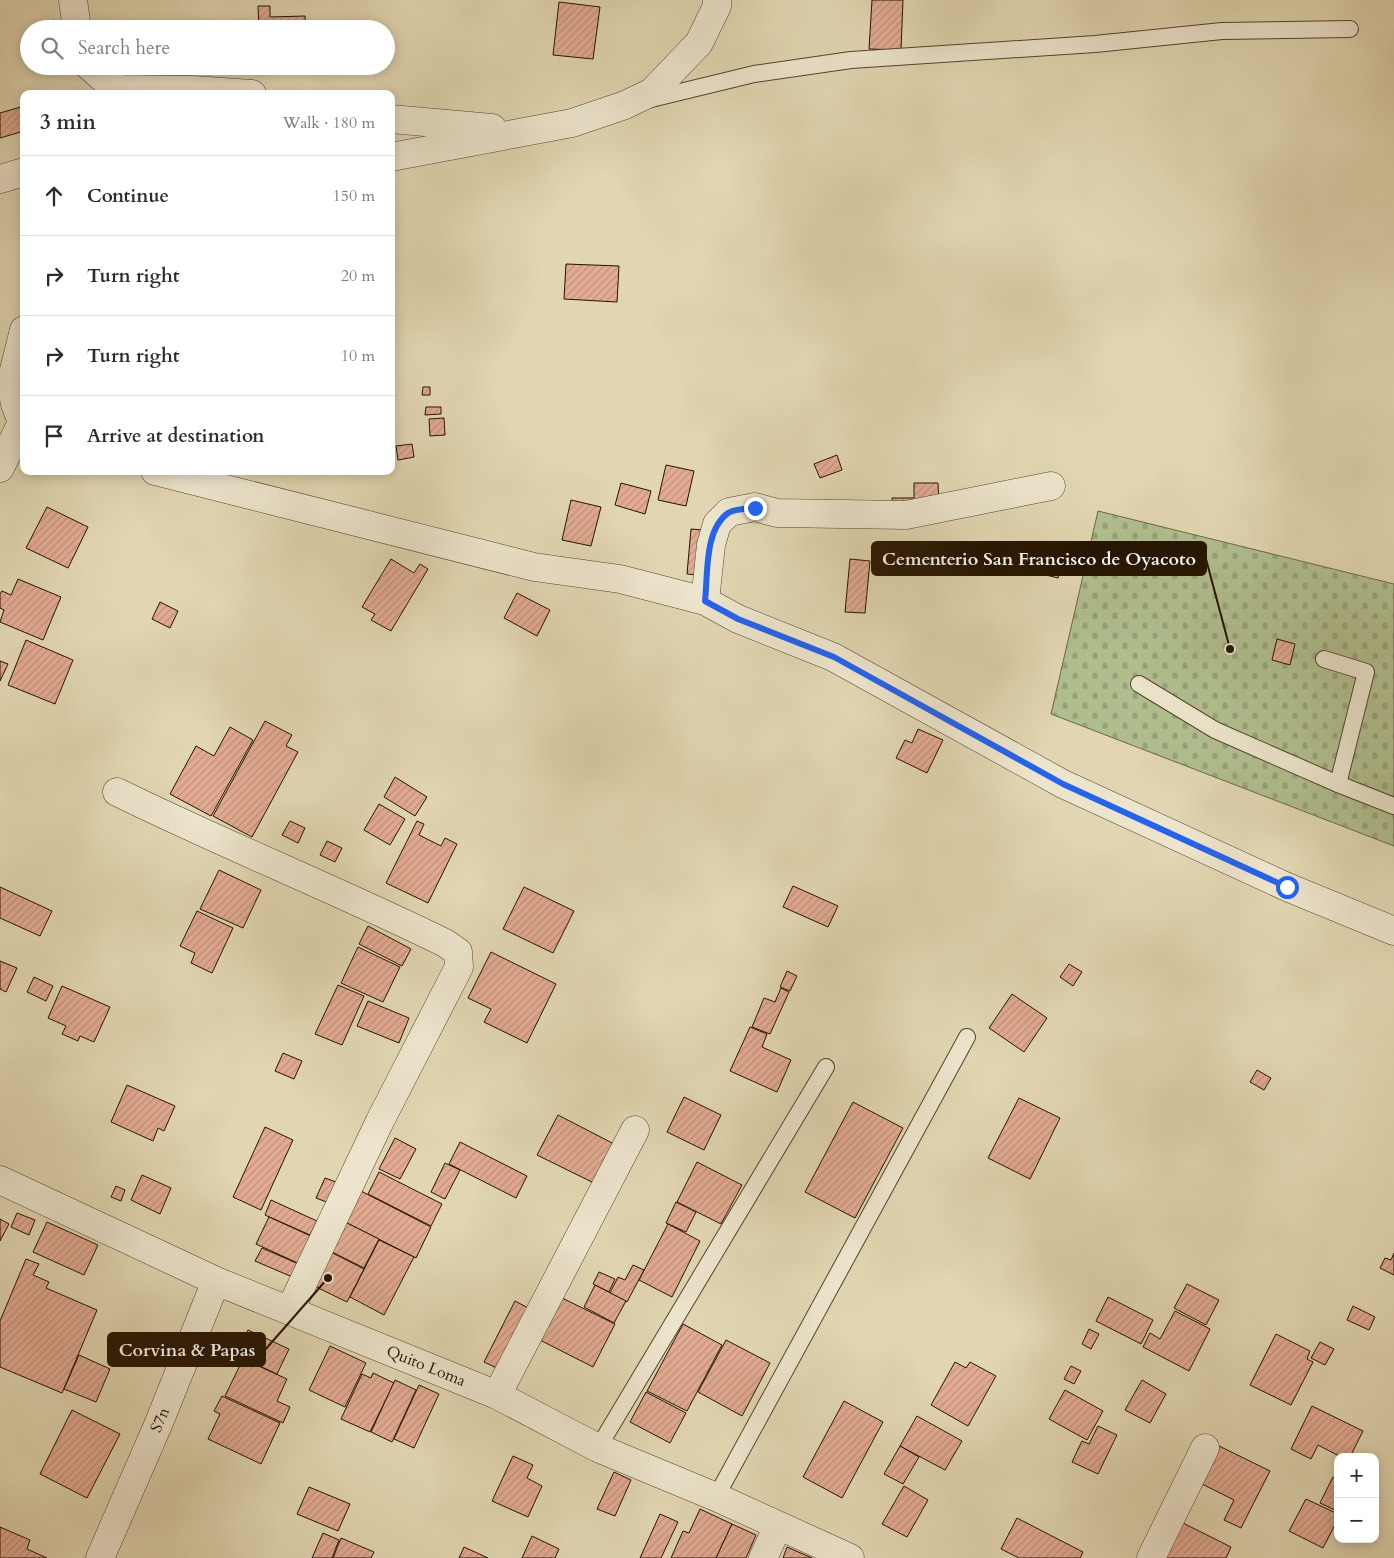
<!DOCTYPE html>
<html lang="en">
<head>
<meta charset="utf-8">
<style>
  body { margin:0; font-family:Cardo,serif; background:#f2f2f3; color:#2b2b33 }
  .controls { position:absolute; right:15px; bottom:15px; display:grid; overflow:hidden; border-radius:10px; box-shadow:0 2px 12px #0003 }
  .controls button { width:45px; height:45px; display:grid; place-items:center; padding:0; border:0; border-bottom:1px solid #e1e1e2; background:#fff; color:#2b2b33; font:25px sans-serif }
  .stop { position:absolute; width:15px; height:15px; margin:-11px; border:4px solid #2563eb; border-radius:50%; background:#fff }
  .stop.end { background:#2563eb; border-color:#fff; box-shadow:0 1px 5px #0008 }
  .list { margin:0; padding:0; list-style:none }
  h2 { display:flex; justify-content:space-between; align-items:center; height:65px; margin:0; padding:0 20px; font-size:21px }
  h2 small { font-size:16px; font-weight:400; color:#7c7c81 }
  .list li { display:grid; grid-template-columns:32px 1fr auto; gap:15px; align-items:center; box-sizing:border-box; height:80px; padding:0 20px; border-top:1px solid #e1e1e2 }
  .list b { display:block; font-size:19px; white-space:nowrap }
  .list em { font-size:16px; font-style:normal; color:#7c7c81 }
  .icon { flex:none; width:28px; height:28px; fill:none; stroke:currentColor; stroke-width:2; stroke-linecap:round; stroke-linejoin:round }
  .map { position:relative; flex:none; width:1394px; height:1558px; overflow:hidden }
  .search { position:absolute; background:#fff; box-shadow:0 2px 12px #0003; left:20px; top:20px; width:375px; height:55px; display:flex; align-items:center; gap:12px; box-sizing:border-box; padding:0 18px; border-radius:28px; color:#7c7c81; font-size:19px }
  .panel { position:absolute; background:#fff; box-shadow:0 2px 12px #0003; left:20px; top:90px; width:375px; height:385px; border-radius:10px }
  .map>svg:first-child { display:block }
  .cemetery { fill:url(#cemetery-stones); stroke:#6a6847 }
  .building { fill:url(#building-hatch); stroke:#231300 }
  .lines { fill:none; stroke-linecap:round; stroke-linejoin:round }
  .service-casing { stroke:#52442c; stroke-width:18 }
  .minor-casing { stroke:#52442c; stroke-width:29 }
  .service { stroke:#ece4cc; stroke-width:16 }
  .minor { stroke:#ece4cc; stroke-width:28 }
  .route { stroke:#2563eb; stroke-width:6 }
  .labels { text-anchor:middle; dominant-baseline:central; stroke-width:4; stroke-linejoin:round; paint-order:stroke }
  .street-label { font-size:16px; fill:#231300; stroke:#ece4cc }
  .leader { fill:none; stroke:#231300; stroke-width:2 }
  .callout-dot { fill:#231300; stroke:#ece4cc; stroke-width:2 }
  .callout { fill:#231300; stroke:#231300; stroke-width:2 }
  .callout-label { font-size:18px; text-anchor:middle; font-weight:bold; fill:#fff }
</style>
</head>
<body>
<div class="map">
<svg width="1394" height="1558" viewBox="0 0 1394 1558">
  <defs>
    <pattern id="cemetery-stones" width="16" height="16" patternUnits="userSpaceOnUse" patternTransform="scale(1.25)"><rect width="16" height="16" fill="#b0be8e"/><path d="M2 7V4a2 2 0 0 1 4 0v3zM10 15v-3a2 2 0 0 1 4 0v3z" fill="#97a279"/></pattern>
    <pattern id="building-hatch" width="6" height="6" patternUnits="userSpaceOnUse" patternTransform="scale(1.25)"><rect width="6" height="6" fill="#e2ab92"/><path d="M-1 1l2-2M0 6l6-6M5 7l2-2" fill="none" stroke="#c2927c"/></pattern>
  </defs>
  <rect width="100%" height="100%" fill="#e1d6b1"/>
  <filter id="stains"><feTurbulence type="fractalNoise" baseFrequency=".004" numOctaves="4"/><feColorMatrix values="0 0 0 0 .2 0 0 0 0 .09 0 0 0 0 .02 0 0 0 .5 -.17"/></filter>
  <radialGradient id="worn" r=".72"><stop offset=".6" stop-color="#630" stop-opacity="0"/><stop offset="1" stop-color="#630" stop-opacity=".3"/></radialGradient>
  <polygon class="cemetery" points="1098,511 1394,584 1394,846 1051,714"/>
  <g class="building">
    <polygon points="872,0 903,0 901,50 869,49"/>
    <polygon points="559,2 600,7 593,59 553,55"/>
    <polygon points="258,6 270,6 270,17 305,16 306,28 313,29 259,29"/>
    <polygon points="54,20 56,29 31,29 30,27"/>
    <polygon points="24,106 24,131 0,138 0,113"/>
    <polygon points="566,264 619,266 617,302 564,299"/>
    <polygon points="423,387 430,387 430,395 422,395"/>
    <polygon points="426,407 441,407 441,414 425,415"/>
    <polygon points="444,418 445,435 430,436 429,419"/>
    <polygon points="412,444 414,457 398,460 396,446"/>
    <polygon points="837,455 842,470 820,478 814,464"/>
    <polygon points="666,465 694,471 686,506 658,500"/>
    <polygon points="621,483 651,491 645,514 615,505"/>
    <polygon points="914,483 938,483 939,508 893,508 892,498 914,498"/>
    <polygon points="571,500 601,507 591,546 562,540"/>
    <polygon points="47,507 88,527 68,568 26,548"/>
    <polygon points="691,529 703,530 698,575 687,574"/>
    <polygon points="1048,551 1064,555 1058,578 1042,574"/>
    <polygon points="391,559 414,573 420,564 428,569 391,631 371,620 375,614 362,607"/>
    <polygon points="850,559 870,561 865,613 845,612"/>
    <polygon points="18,579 61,597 43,640 0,622 4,610 0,608 0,594 2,591 11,595"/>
    <polygon points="517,593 550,610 537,636 504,618"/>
    <polygon points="160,602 178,611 170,628 152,619"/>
    <polygon points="1277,639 1295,644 1290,665 1272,660"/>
    <polygon points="26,640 73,660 55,704 8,685"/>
    <polygon points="0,661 8,664 0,681"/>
    <polygon points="265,721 292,735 286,746 298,752 252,837 213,816"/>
    <polygon points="230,727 253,740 211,816 170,794 196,746 214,756"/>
    <polygon points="918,729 943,740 927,773 896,758 905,740 912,743"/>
    <polygon points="395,777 427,797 415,816 384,797"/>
    <polygon points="379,804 405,819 390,845 364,830"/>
    <polygon points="290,821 305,828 298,843 282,835"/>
    <polygon points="417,821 424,824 419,835 441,846 445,838 457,844 428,903 386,883"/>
    <polygon points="327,841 342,848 335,862 320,855"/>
    <polygon points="219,870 261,890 243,928 200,909"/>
    <polygon points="793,886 838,906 828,927 783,907"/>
    <polygon points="0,887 52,911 40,936 0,918"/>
    <polygon points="524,887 574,911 553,953 503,929"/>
    <polygon points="197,911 233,928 212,973 191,963 195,953 180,946"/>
    <polygon points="368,926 411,949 402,966 359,944"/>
    <polygon points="358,947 400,967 383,1002 341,983"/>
    <polygon points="491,952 556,984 527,1043 484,1022 491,1009 468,998"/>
    <polygon points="0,961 17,968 6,992 0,989"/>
    <polygon points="1069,964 1082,972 1073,986 1060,977"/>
    <polygon points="787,971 797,976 790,991 780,987"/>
    <polygon points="34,977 53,986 46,1001 27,992"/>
    <polygon points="338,985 364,996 342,1045 315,1034"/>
    <polygon points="62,986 110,1007 94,1042 80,1036 78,1041 62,1034 66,1026 48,1018"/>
    <polygon points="781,988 789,992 770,1034 752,1027 764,998 775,1002"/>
    <polygon points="1012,994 1047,1018 1024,1052 989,1028"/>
    <polygon points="368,1001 409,1018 399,1043 357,1026"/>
    <polygon points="750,1027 767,1034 762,1047 791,1060 777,1092 730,1071"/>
    <polygon points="283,1053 302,1061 294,1079 275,1071"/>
    <polygon points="1257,1070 1271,1078 1264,1090 1250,1082"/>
    <polygon points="127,1085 175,1106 164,1131 158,1128 153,1141 111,1122"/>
    <polygon points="684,1097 721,1115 704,1150 667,1132"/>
    <polygon points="1019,1098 1060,1118 1030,1179 988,1158"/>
    <polygon points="853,1102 903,1128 855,1218 805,1192"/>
    <polygon points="558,1115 618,1146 598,1185 537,1155"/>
    <polygon points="265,1127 293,1140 261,1210 233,1197"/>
    <polygon points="395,1138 416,1149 400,1179 379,1169"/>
    <polygon points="460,1142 527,1176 516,1198 449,1164"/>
    <polygon points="697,1162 742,1185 721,1224 677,1202"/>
    <polygon points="445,1163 460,1170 445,1199 431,1192"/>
    <polygon points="379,1172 442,1204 431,1226 368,1194"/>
    <polygon points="142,1175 171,1188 160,1214 131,1200"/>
    <polygon points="325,1178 339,1183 329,1203 316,1198"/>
    <polygon points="116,1186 125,1190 121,1201 111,1197"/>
    <polygon points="359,1190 431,1227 416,1258 343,1221"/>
    <polygon points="271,1200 317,1221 310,1235 265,1215"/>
    <polygon points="676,1202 696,1212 686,1232 666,1223"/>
    <polygon points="17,1213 35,1220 29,1235 11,1227"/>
    <polygon points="269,1217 313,1237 300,1264 256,1244"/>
    <polygon points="0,1219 9,1224 0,1241"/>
    <polygon points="343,1221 379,1239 364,1268 328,1250"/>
    <polygon points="47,1222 98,1245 84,1275 33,1252"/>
    <polygon points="668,1224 700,1241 672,1297 639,1280"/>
    <polygon points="379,1240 414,1257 384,1315 350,1297"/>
    <polygon points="262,1248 303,1266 297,1279 255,1261"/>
    <polygon points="327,1250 364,1269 347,1302 310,1284"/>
    <polygon points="1394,1253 1394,1275 1380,1268 1385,1258 1391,1260"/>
    <polygon points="26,1259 39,1264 33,1275 49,1282 46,1288 97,1310 62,1393 0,1367 0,1321"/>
    <polygon points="633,1265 644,1270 627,1302 610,1293 618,1277 625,1280"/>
    <polygon points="599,1272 615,1279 609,1292 593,1284"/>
    <polygon points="1187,1284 1219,1300 1206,1325 1174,1308"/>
    <polygon points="595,1285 626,1301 614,1323 584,1307"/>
    <polygon points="558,1296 615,1324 593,1367 536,1338"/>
    <polygon points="1108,1297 1153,1320 1141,1344 1096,1321"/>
    <polygon points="515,1301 534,1311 503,1371 484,1362"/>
    <polygon points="1353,1306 1375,1317 1369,1330 1347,1320"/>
    <polygon points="1175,1311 1210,1329 1189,1371 1143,1347 1150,1333 1160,1339"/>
    <polygon points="683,1324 722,1345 687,1411 647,1391"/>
    <polygon points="1089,1329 1099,1334 1091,1349 1082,1344"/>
    <polygon points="248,1330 289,1349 277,1374 236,1355"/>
    <polygon points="1276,1334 1310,1351 1307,1359 1313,1362 1291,1405 1250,1385"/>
    <polygon points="726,1340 770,1363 742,1416 698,1392"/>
    <polygon points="1320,1342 1334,1349 1325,1365 1311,1358"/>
    <polygon points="330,1346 366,1363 345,1407 309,1390"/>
    <polygon points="79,1355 110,1369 96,1402 64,1389"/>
    <polygon points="243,1359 287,1379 277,1401 290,1407 283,1423 225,1396"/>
    <polygon points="955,1362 966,1368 970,1362 996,1376 968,1426 931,1405"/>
    <polygon points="1071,1366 1081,1371 1074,1384 1064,1379"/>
    <polygon points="373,1373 394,1383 370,1432 341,1419 362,1374 371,1378"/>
    <polygon points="395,1380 416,1390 392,1442 371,1432"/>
    <polygon points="1142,1380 1166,1394 1150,1423 1125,1410"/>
    <polygon points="419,1385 439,1394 414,1448 394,1439"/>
    <polygon points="1065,1390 1103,1411 1087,1440 1049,1419"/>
    <polygon points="646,1392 686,1413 670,1443 630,1422"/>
    <polygon points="222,1396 280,1423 261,1464 208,1439 220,1414 214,1411"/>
    <polygon points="844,1401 883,1422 842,1498 803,1477"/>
    <polygon points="1312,1406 1363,1431 1350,1457 1341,1457 1318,1445 1311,1459 1291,1449"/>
    <polygon points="72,1410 120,1434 87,1498 40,1474"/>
    <polygon points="917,1416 962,1441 945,1470 900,1446"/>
    <polygon points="1098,1426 1117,1435 1098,1474 1072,1462 1082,1441 1089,1444"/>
    <polygon points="1215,1444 1270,1471 1241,1528 1224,1520 1234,1500 1196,1481"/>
    <polygon points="900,1446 919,1457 903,1484 884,1474"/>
    <polygon points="513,1456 533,1465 527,1478 542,1486 528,1517 492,1501"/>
    <polygon points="614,1472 631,1480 615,1516 597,1509"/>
    <polygon points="1333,1477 1338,1479 1337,1511 1320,1503"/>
    <polygon points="904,1486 928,1500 907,1537 882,1524"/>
    <polygon points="309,1487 350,1504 338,1531 297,1514"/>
    <polygon points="1306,1499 1338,1514 1338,1519 1323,1548 1289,1531"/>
    <polygon points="700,1509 732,1524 716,1558 671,1558 683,1531 689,1533"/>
    <polygon points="660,1514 678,1522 661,1558 640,1558"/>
    <polygon points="1017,1518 1083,1552 1080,1558 1019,1558 1001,1549"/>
    <polygon points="1183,1523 1231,1547 1226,1558 1165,1558"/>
    <polygon points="732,1524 756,1535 746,1558 716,1558"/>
    <polygon points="0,1527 30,1540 27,1549 47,1558 0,1558"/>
    <polygon points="323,1533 339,1540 332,1558 312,1558"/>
    <polygon points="532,1536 559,1549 555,1558 522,1558"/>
    <polygon points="341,1538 374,1552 371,1558 333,1558"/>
    <polygon points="464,1547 488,1558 459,1558"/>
    <polygon points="787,1547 812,1558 783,1558"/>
  </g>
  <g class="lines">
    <defs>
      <g id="service">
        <polyline points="647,100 754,74 851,60 1095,44 1222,31 1350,29"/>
        <polyline points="1324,659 1366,672 1338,784"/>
        <polyline points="1139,684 1215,730 1338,784 1394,806"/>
        <polyline points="598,1448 826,1067"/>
        <polyline points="716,1497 967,1037"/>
      </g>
      <g id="minor">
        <polyline points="73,0 77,29"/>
        <polyline points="89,66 105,80 120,89 193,90 252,94"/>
        <polyline points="391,119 492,128"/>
        <polyline points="391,157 572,123 625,105 652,92 699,43 717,6 717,0"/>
        <polyline points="0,179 24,172"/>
        <polyline points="0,468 22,422 15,404 11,382 24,330"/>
        <polyline points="155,471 534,567 620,579 705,601 738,619 833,657 1063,784 1287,887 1394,931"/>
        <polyline points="705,601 711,545 717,524 729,512 755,507 777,513 906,515 1051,486"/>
        <path d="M117,792c108,53 220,98 328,151l13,9 1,15 -79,154 -90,189"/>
        <polyline points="0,1180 216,1281 497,1395 598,1448 716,1497 850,1558"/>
        <polyline points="497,1395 635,1130"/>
        <polyline points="100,1558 158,1425 216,1281"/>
        <polyline points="763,1558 778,1526"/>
        <polyline points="1151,1558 1205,1448"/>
      </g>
    </defs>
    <use href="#service" class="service-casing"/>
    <use href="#minor" class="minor-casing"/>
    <use href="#service" class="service"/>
    <use href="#minor" class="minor"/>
  </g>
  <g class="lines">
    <path class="route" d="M755,508c-8,1 -21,1 -27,5 -24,17 -20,62 -23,88l33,18 96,38 229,127 224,103"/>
  </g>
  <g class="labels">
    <g class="street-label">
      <text transform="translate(426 1366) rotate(22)">Quito Loma</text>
      <text transform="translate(160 1420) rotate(-67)">S7n</text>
    </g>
  </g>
  <path class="leader" d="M1230 649L1206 559M328 1278L265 1350"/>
  <g class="callout-dot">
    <circle cx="1230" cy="649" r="5"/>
    <circle cx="328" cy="1278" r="5"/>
  </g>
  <g class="callout">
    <rect x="872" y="542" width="334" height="33" rx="5"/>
    <rect x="108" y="1333" width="157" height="33" rx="5"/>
  </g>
  <g class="callout-label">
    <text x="1039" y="565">Cementerio San Francisco de Oyacoto</text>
    <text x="187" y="1356">Corvina &amp; Papas</text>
  </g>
  <rect width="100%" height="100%" filter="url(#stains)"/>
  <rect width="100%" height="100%" fill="url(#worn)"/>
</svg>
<div class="controls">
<button>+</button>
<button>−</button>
</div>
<div class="stop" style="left:1287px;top:887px"></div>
<div class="stop end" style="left:755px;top:508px"></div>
<div class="search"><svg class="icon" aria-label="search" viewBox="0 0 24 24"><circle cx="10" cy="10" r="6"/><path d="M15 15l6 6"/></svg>Search here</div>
<section class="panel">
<h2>3 min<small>Walk · 180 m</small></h2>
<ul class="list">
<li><svg class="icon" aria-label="ahead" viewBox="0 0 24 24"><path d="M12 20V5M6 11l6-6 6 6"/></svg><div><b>Continue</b></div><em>150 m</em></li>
<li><svg class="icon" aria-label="right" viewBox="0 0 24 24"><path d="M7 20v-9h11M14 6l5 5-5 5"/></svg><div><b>Turn right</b></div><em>20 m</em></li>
<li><svg class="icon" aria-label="right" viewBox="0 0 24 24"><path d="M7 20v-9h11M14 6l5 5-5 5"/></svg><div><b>Turn right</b></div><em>10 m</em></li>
<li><svg class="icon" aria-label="arrive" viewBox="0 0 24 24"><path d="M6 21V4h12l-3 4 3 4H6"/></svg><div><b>Arrive at destination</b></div></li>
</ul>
</section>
</div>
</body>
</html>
